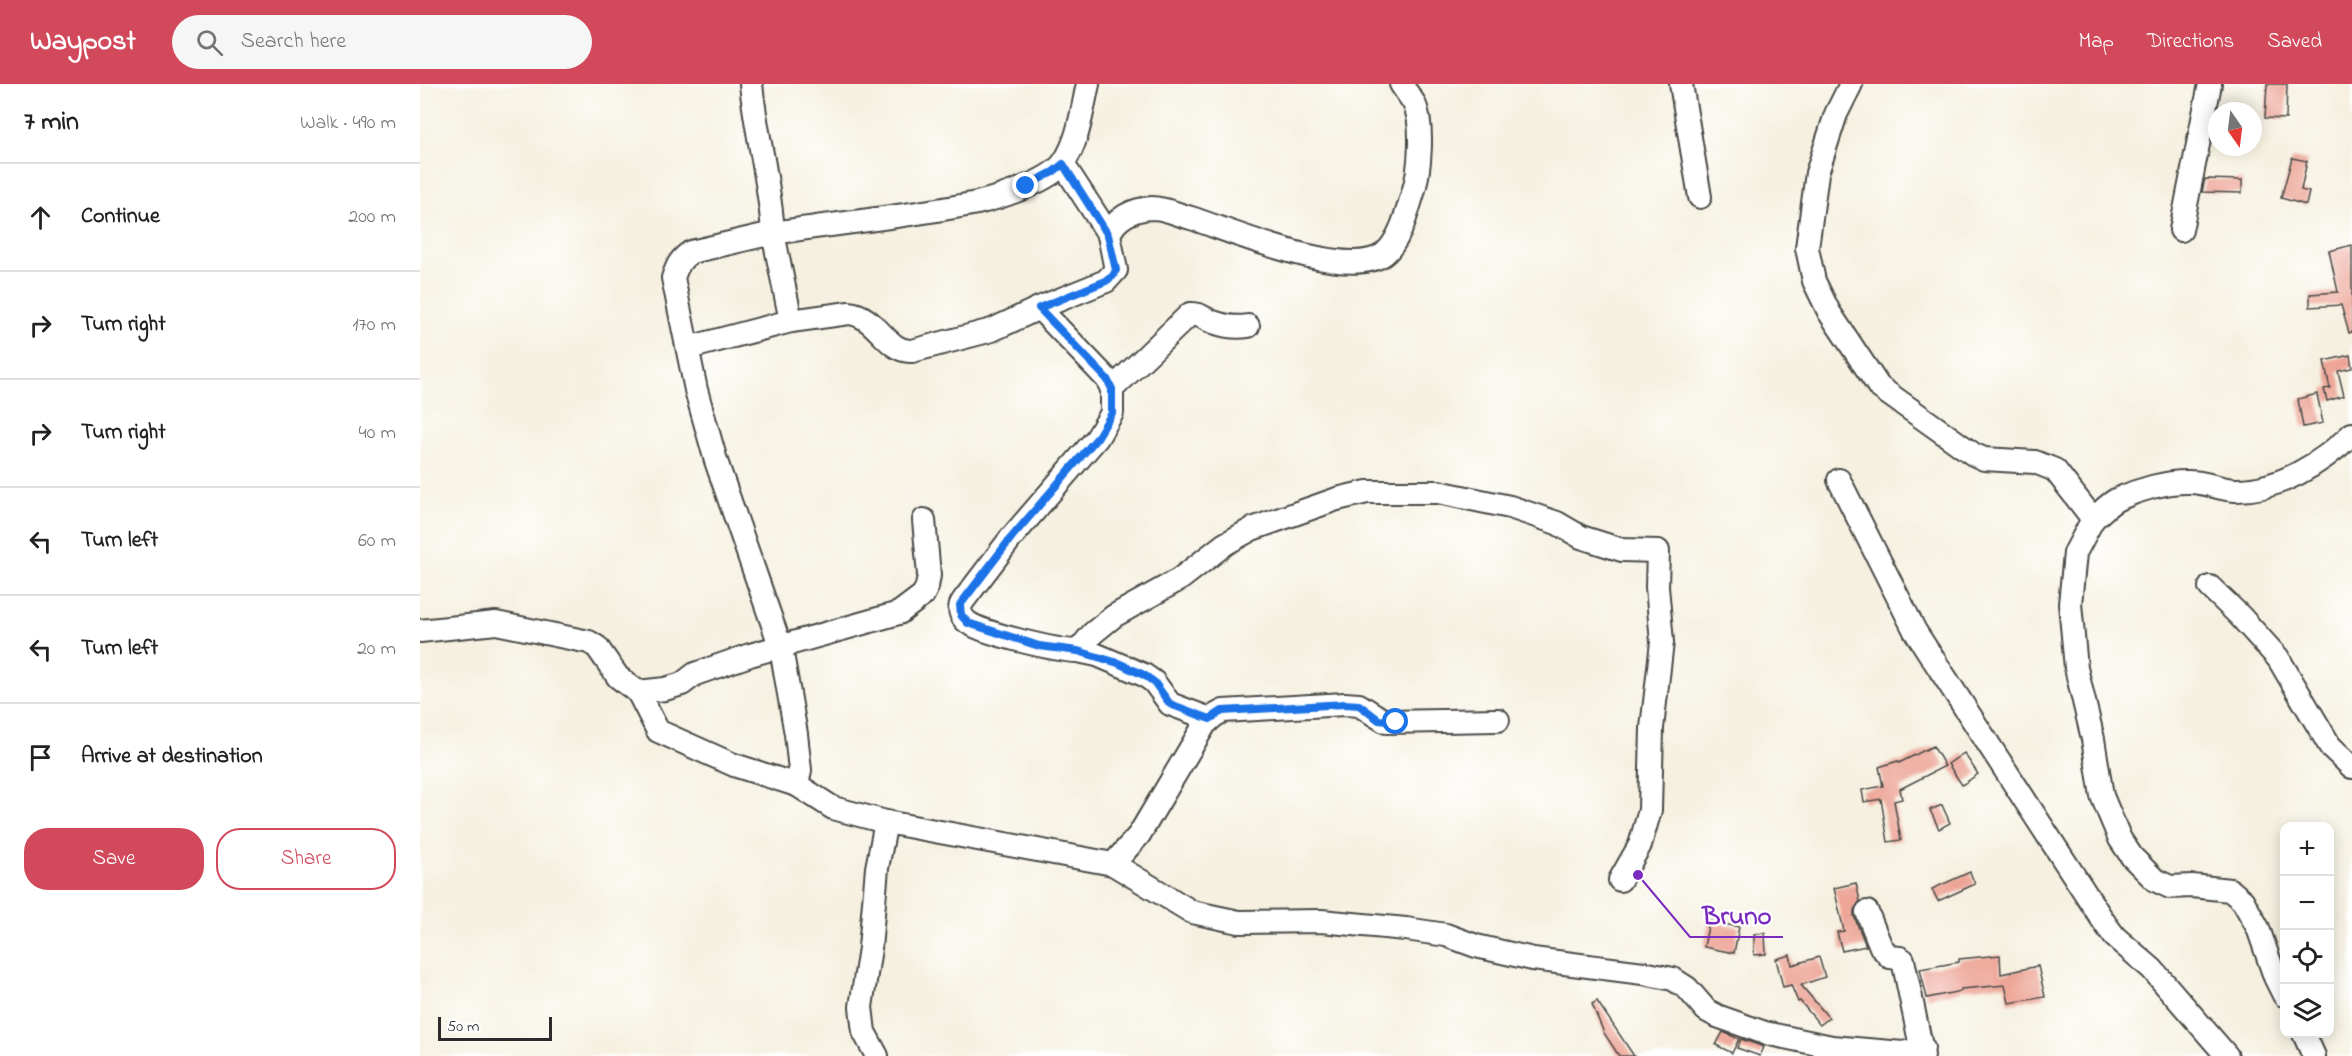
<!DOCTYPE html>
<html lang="en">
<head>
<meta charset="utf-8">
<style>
  body { margin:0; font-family:"Indie Flower",sans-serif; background:#f6f6f6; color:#222 }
  .controls { position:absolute; right:18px; bottom:18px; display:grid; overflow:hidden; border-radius:12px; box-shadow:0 3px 15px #0003 }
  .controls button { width:54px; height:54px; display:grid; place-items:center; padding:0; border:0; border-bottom:2px solid #e0e0e0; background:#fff; color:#222; font:30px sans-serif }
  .compass { position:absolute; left:1788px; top:18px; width:54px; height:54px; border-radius:50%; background:#fff; box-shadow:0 3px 15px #0003; rotate:166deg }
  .scale { position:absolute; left:18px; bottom:15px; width:114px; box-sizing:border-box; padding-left:6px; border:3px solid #2b2b2b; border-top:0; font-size:16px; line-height:21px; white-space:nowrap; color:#2b2b2b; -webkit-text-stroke:4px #fff; paint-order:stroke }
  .stop { position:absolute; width:18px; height:18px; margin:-14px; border:4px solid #1a73e8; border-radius:50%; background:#fff }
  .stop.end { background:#1a73e8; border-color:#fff; box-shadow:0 2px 6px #0008 }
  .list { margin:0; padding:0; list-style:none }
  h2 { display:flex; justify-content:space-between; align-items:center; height:78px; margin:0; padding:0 24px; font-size:26px }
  h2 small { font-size:20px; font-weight:400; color:#767676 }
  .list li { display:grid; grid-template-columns:39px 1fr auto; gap:18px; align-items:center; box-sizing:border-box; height:108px; padding:0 24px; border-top:2px solid #e0e0e0 }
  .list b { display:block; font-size:22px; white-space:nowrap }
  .list em { font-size:20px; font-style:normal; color:#767676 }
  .actions { display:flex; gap:12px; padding:18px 24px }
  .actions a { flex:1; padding:14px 0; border:2px solid #d1495b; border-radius:24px; text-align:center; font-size:21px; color:#d1495b }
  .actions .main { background:#d1495b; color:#fff }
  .icon { flex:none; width:33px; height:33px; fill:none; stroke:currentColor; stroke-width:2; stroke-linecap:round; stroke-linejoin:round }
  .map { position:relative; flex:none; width:1932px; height:972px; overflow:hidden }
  header { display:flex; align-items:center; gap:36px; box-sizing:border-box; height:84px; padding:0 30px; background:#d1495b; color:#fff }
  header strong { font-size:28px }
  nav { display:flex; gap:33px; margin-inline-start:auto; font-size:21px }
  .search { width:420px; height:54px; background:#f6f6f6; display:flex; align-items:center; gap:15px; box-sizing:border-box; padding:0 21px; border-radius:33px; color:#767676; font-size:22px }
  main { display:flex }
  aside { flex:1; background:#fff }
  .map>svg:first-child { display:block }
  .building { fill:#eda597 }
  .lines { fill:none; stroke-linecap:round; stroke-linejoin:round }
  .minor-casing { stroke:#494946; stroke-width:26 }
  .minor { stroke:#fff; stroke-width:22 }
  .route { stroke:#1a73e8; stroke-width:8 }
  .leader { fill:none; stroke:#7b2cbf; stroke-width:2 }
  .callout-dot { fill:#7b2cbf; stroke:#fff; stroke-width:2 }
  .callout-label { font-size:27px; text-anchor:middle; font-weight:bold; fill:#7b2cbf; stroke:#fff; stroke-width:4.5; stroke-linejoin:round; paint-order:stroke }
</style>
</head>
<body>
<header>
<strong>Waypost</strong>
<div class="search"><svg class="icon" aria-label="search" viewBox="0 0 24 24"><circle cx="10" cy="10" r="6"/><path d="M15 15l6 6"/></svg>Search here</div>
<nav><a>Map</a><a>Directions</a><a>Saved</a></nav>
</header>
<main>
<aside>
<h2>7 min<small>Walk · 490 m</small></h2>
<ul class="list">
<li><svg class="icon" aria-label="ahead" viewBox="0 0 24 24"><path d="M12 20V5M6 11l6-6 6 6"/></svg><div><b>Continue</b></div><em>200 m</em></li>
<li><svg class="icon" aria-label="right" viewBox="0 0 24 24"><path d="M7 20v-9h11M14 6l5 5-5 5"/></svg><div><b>Turn right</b></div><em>170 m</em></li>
<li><svg class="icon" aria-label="right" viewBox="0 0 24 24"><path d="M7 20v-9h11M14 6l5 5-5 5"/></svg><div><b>Turn right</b></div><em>40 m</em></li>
<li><svg class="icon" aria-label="left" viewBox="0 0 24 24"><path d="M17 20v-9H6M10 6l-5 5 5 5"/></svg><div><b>Turn left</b></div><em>60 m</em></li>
<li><svg class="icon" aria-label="left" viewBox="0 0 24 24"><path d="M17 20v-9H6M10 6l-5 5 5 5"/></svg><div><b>Turn left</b></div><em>20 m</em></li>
<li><svg class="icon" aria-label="arrive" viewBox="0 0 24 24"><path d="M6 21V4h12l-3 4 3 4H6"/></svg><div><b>Arrive at destination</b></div></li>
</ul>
<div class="actions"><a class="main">Save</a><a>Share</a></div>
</aside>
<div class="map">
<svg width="1932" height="972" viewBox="0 0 1932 972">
  <rect width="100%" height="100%" fill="#fff"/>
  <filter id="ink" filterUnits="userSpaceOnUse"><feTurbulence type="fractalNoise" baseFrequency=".0167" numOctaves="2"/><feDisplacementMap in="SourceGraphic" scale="12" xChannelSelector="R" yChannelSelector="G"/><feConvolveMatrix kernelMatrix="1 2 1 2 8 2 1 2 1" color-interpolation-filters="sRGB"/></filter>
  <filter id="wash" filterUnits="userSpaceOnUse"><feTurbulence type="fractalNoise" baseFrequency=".008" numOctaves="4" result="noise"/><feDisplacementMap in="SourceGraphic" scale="24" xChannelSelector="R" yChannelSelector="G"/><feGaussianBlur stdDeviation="1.35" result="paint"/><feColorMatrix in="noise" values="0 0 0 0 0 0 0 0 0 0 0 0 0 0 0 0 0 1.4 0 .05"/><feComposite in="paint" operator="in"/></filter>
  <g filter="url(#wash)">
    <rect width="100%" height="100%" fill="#f5f0df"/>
    <g id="blocks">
      <g class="building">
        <polygon points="1847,0 1867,0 1866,35 1845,34"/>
        <polygon points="1872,74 1887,77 1881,106 1889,108 1886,121 1861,114"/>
        <polygon points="1785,95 1822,96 1822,109 1782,108"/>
        <polygon points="1932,161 1932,248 1929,249 1921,221 1890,223 1890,210 1918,208 1909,167"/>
        <polygon points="1930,271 1932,284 1918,287 1924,312 1907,317 1904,305 1910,304 1904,277"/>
        <polygon points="1897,310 1903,339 1883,343 1878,315"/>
        <polygon points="1513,662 1525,682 1480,705 1482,715 1474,717 1481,756 1468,758 1461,715 1444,718 1442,706 1463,702 1459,683 1478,677 1479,679"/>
        <polygon points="1544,669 1558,690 1542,701 1528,680"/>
        <polygon points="1522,721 1530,739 1519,745 1510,726"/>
        <polygon points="1550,788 1555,800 1518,817 1512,805"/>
        <polygon points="1436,799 1440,817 1434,826 1434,832 1446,862 1422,867 1417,848 1424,847 1414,804"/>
        <polygon points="1289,837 1319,843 1314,869 1284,863"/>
        <polygon points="1345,849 1346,870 1334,871 1334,850"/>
        <polygon points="1370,871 1372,881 1399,873 1405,893 1381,901 1409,934 1400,941 1380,917 1378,918 1371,901 1363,903 1356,875"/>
        <polygon points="1580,871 1581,890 1618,882 1625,913 1589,919 1585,901 1541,905 1541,907 1507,914 1500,885 1539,878 1539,875"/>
        <polygon points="1177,917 1214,972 1199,972 1184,949 1172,920"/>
        <polygon points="1303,948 1319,955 1312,969 1296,961"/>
        <polygon points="1321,955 1344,963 1340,972 1317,964"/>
      </g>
    </g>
  </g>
  <g filter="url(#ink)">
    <use href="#blocks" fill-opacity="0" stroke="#494946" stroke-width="1.5"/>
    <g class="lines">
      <defs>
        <g id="minor">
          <path d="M331,0c5,50 19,98 22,149 68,-10 137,-17 204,-30 22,-5 74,-22 87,-41 15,-22 18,-52 24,-78"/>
          <polyline points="1261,0 1280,113"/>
          <path d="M1431,0l-15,30 -19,59 -10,75 7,33 15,31 50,75 94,67 11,5 51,3 20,8 38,49c8,-6 16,-16 25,-20 20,-9 49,-18 72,-17 15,0 30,7 45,8 43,1 87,-27 117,-56"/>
          <polyline points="1761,146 1790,0"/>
          <path d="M689,151c6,-17 24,-26 43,-27 13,0 27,7 39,10 40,13 157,63 193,36 16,-13 23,-42 29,-61 7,-22 11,-69 1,-90 -4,-6 -9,-13 -13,-19"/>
          <path d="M619,224l68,71 5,10v24l-15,25 -86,100 -48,63c-5,7 -3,14 3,20 13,12 93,30 112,30l15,-18 21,-17 66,-37 45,-35 27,-15 85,-30 30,-7h71l72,15 47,16 24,14 41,13 36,1 -1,36 5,55 -10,86 -2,82 -10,35 -20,35"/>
          <path d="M371,237l-18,-88 -82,19c-11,7 -14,14 -18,26l23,112 20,71 65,187 15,86 4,36 -3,15"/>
          <path d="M268,264l103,-27 58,-8c27,2 38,40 63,38l80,-21 47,-22 67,-27 10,-11 -7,-35 -46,-71"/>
          <path d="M692,305l78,-75c10,-1 14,5 23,8 11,4 24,6 35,4"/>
          <polyline points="1419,396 1495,547 1686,841 1695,853 1732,885 1807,972"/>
          <polyline points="1673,435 1655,469 1650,520 1656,584 1673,655 1682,712 1700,755 1712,773 1735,796 1750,803 1772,802 1810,806 1823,817 1838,844 1855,893 1864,911"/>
          <polyline points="1790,503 1820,532 1858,574 1910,662 1932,683"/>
          <polyline points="0,547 76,539 169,558 177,563 198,593 218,608 245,605 262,600 275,590 330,571 479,529 503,511 507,503 509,491 504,436"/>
          <polyline points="658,567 677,571 724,591 734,598 750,620 790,635"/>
          <polyline points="218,608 238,647 314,681 377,701 413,724 466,738 693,780 772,828 819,838 901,837 986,845 1026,851 1056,862 1113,875 1223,889 1253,895 1267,904 1286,926 1297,932 1345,949 1412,963 1483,969 1503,964"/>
          <polyline points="693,780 719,751 785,640 794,632 803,627 925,620 939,621 966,638 1078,636"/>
          <polyline points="1447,828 1461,863 1470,873 1480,874 1483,876 1503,972"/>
          <polyline points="1884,950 1894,972"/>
          <polyline points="457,972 444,948 441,923 450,864 457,784 466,738"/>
        </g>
      </defs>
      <use href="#minor" class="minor-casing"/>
      <use href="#minor" class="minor"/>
    </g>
  </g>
  <g class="lines" filter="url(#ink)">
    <polyline class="route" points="606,102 633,88 643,80 688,151 696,186 693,192 686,197 619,224 687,295 692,305 692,329 677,354 591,454 543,517 540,521 541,531 548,539 619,562 658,567 698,579 724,591 734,598 750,620 790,635 802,627 925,620 939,621 959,636 976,638"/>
  </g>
  <path class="leader" d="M1218 791L1270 853H1363"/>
  <circle class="callout-dot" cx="1218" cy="791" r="6"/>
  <g class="callout-label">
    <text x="1317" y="840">Bruno</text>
  </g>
</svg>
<div class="controls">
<button>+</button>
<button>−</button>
<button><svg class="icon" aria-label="locate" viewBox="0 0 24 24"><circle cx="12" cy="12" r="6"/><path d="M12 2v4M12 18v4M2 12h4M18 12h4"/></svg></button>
<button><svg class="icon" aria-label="layers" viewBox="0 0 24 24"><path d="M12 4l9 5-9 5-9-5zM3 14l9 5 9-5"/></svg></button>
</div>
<svg class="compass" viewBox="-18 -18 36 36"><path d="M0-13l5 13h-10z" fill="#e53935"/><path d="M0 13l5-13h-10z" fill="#767676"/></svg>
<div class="scale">50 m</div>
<div class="stop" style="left:976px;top:638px"></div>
<div class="stop end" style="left:606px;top:102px"></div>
</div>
</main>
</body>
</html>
